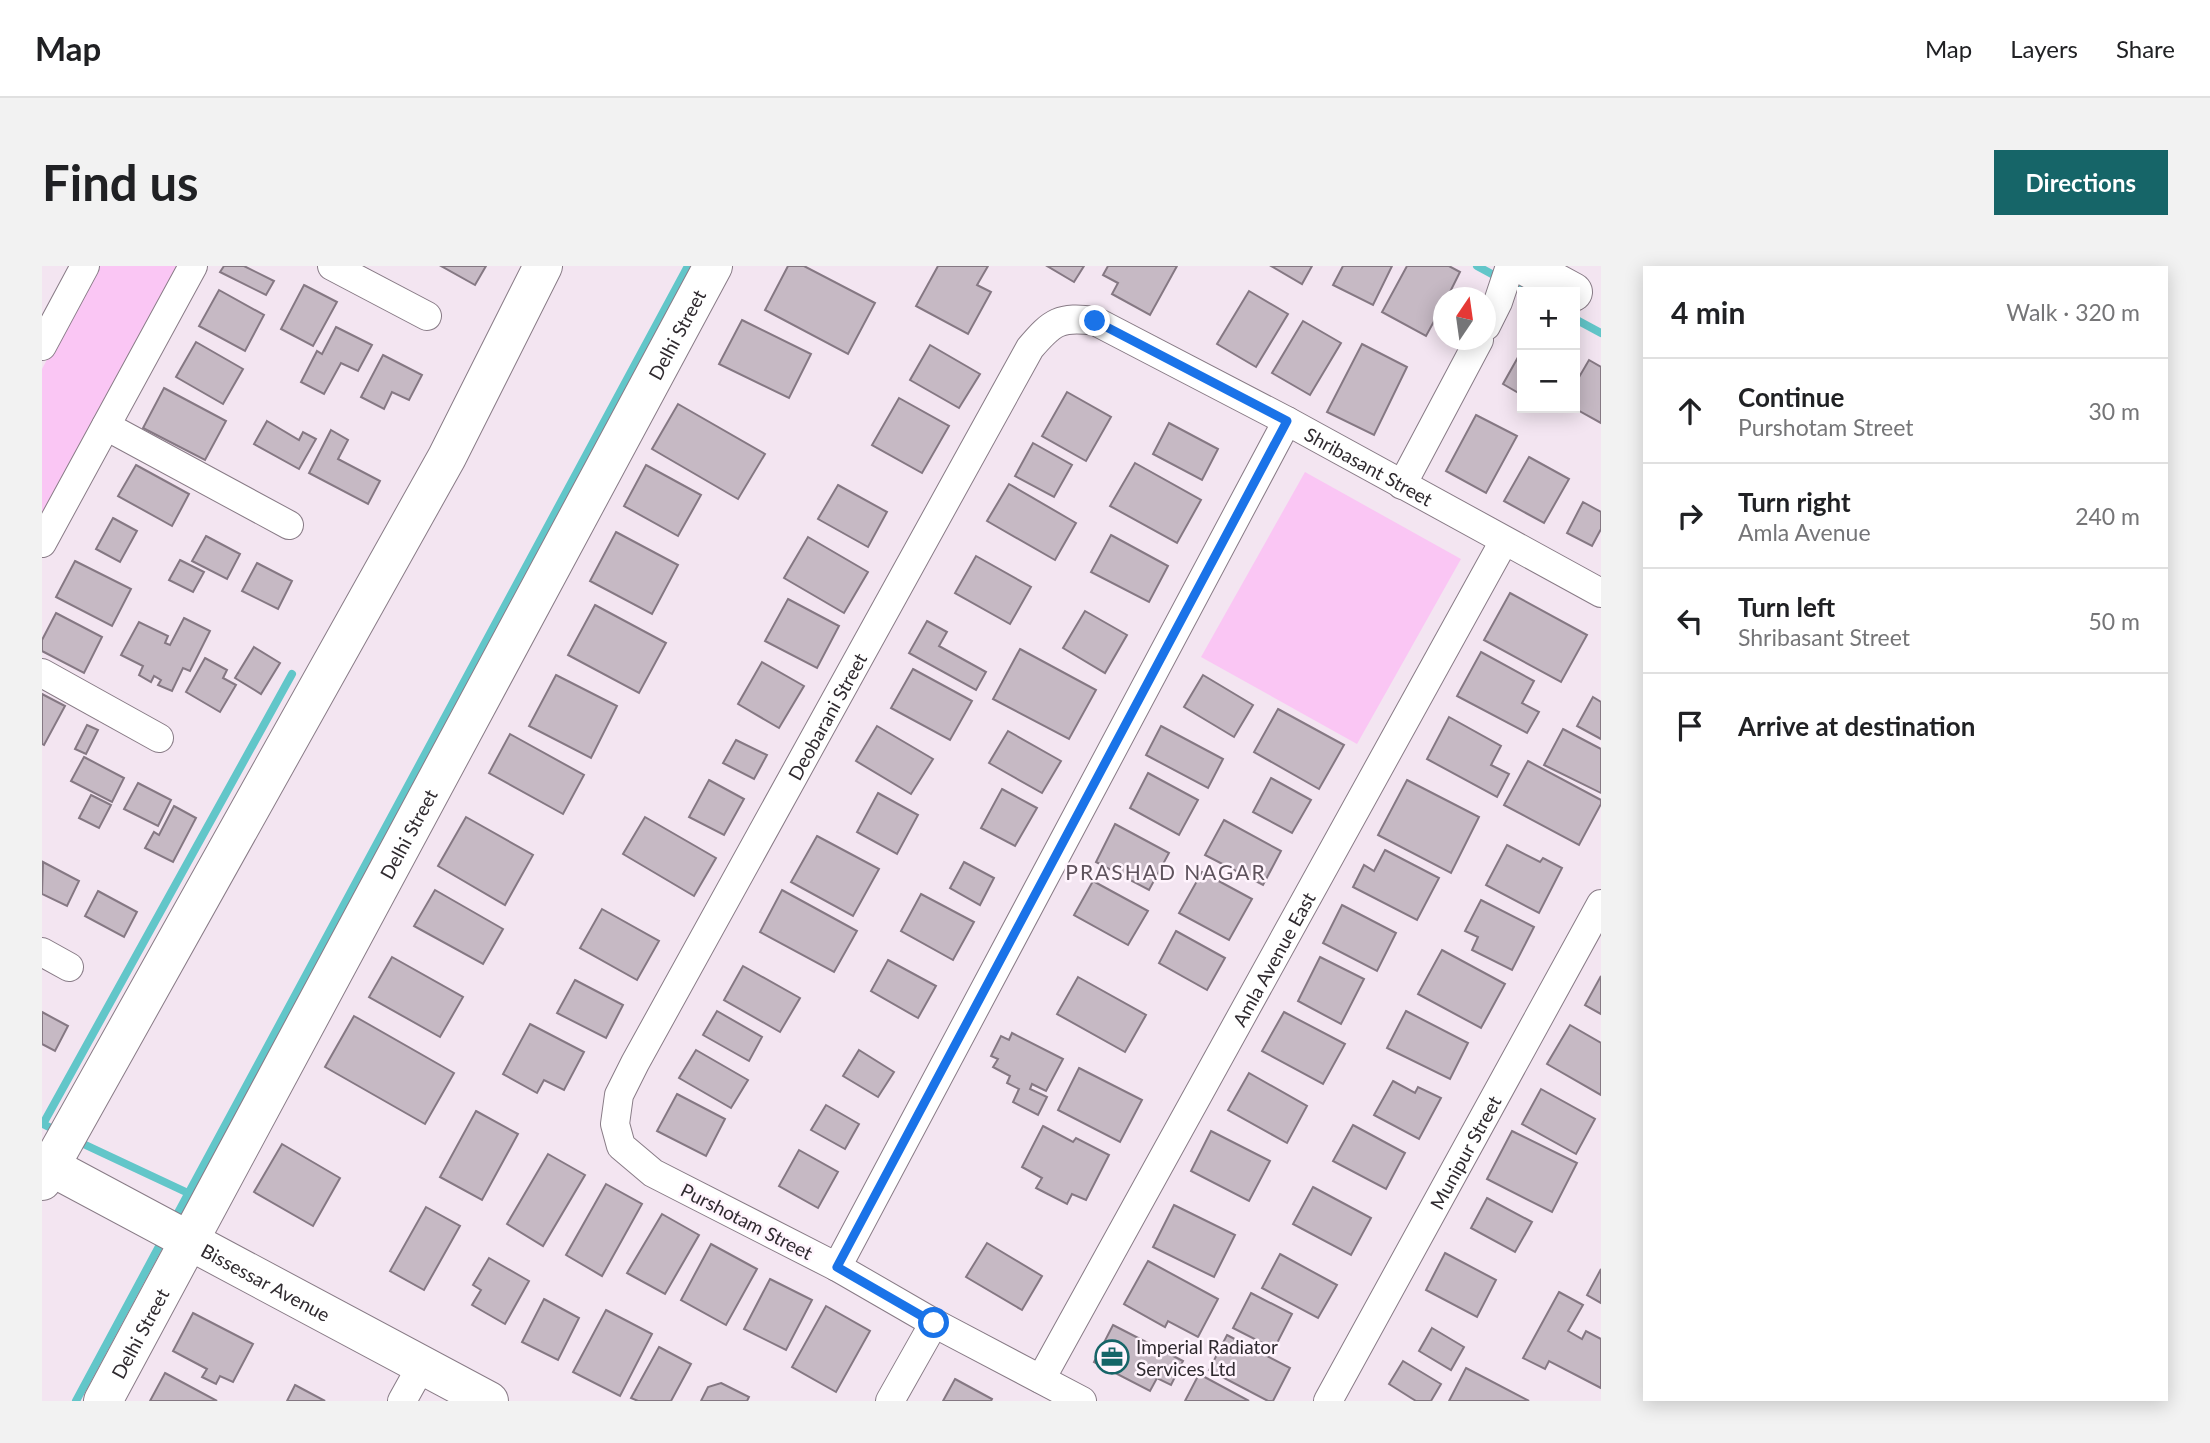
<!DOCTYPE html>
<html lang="en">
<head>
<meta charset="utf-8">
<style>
  body { margin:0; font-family:Lato,sans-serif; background:#f2f2f2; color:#202124 }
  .controls { position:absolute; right:21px; top:21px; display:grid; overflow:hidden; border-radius:0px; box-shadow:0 4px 18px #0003 }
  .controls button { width:63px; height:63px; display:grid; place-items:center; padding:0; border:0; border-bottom:2px solid #e0e0e0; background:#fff; color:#202124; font:35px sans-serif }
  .compass { position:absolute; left:1391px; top:21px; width:63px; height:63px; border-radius:50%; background:#fff; box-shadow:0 4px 18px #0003; rotate:13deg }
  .stop { position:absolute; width:21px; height:21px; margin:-16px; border:5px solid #1a73e8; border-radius:50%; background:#fff }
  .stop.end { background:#1a73e8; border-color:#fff; box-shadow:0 2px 7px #0008 }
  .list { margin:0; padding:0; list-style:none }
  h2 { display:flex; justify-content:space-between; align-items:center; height:91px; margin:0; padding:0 28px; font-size:30px }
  h2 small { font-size:23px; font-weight:400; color:#757577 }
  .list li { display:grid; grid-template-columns:46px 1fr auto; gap:21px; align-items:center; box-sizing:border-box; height:105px; padding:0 28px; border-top:2px solid #e0e0e0 }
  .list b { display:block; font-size:26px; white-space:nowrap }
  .list p { margin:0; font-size:23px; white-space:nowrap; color:#757577 }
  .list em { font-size:23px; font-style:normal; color:#757577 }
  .icon { flex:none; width:38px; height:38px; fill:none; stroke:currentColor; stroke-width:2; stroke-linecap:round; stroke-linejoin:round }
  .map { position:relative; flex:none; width:1559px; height:1135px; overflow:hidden; border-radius:0px }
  header { display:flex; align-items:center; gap:42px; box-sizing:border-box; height:98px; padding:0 35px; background:#fff; border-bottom:2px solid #e0e0e0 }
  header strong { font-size:33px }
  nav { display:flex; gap:38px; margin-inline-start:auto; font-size:24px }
  .intro { display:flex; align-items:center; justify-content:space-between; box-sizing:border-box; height:168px; padding:0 42px }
  h1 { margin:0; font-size:49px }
  .button { padding:18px 32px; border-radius:0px; background:#166568; color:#fff; font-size:24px; font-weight:700 }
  main { display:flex; gap:42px; padding:0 42px }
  aside { flex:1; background:#fff; border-radius:0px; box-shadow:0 4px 18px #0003 }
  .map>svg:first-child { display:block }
  .green { fill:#fac6f4 }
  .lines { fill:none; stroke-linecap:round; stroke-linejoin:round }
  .stream { stroke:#62c6c9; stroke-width:8 }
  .building { fill:#c6b9c4; stroke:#857883; stroke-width:2 }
  .street-casing { stroke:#887b86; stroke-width:30 }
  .secondary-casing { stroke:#887b86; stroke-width:40 }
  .street { stroke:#fff; stroke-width:28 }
  .secondary { stroke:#fff; stroke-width:38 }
  .route { stroke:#1a73e8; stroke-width:9 }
  .labels { text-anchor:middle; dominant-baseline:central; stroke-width:5; stroke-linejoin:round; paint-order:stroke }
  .street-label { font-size:19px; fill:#2f2a2f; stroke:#fff4fd }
  .poi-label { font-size:19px; fill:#2f2a2f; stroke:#fff4fd; text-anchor:start }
  .neighbourhood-label { font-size:21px; letter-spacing:2px; fill:#5f535d; stroke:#fff4fd }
</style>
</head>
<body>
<header>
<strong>Map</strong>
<nav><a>Map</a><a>Layers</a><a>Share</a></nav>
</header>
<div class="intro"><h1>Find us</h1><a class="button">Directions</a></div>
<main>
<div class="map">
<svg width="1559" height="1135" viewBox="0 0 1559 1135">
  <rect width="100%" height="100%" fill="#f3e5f1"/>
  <g class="green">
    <polygon points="55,0 139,0 0,255 0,103"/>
    <polygon points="1263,206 1419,293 1315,478 1159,391"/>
  </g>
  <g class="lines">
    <g class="stream">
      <polyline points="1435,0 1483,26"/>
      <polyline points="1533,53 1559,67"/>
      <polyline points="17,866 1,858 250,408"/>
      <polyline points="35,875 146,927"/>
      <polyline points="131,956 646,0"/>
      <polyline points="34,1135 121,973"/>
    </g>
  </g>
  <g class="building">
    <polygon points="182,0 202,0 232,15 224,29 178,6"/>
    <polygon points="399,0 444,0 433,19"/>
    <polygon points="746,0 762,0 833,37 806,88 723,44"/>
    <polygon points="896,0 946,0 935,19 949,26 926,68 874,40"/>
    <polygon points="1005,0 1042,0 1032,16"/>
    <polygon points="1066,0 1135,0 1108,49 1070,28 1076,17 1061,9"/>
    <polygon points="1229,0 1270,0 1260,18"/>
    <polygon points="1301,0 1350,0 1331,39 1291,19"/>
    <polygon points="1365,0 1407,0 1418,6 1405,32 1402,32 1402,37 1384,70 1340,46"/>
    <polygon points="262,19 295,36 271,80 239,63"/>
    <polygon points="177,24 222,49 203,85 157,60"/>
    <polygon points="1207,25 1246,48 1214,101 1175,78"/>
    <polygon points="700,54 769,88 747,132 677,98"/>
    <polygon points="1261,55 1299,77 1268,129 1230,107"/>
    <polygon points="294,61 330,79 316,105 299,97 282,128 259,116 275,85 280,88"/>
    <polygon points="154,76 201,103 181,138 134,111"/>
    <polygon points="1320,78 1365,101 1332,169 1285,146"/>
    <polygon points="888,79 938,108 917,142 868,114"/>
    <polygon points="1480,84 1480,129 1461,118"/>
    <polygon points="341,89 380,109 367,134 350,126 342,143 319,131"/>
    <polygon points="1547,94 1559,101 1559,157 1532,142 1533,118"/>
    <polygon points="122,122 184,155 163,194 101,162"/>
    <polygon points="1025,126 1069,151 1044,195 1000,170"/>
    <polygon points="857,132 907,160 880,207 830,179"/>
    <polygon points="636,138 723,188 696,233 610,183"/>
    <polygon points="1434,149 1475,170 1444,227 1404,205"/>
    <polygon points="225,155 257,174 261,166 274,173 257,203 212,178"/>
    <polygon points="1127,157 1176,183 1160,214 1111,188"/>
    <polygon points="289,164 306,174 296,193 338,215 326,238 267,207"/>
    <polygon points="991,177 1030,199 1012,231 973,210"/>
    <polygon points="1487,191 1527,213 1502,257 1462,235"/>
    <polygon points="1093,197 1159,234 1135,277 1068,240"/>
    <polygon points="94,199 147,228 130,260 76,230"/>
    <polygon points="604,199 659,229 636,270 582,240"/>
    <polygon points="967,218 1034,257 1013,294 945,255"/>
    <polygon points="796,219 845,246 826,281 776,253"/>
    <polygon points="1541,236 1559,246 1559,263 1550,280 1525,267"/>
    <polygon points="71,252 95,265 78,296 54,283"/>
    <polygon points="574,266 636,299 610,348 548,315"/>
    <polygon points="1069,269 1126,300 1107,336 1049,306"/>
    <polygon points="164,270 198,288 185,313 150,295"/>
    <polygon points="766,271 826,306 802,347 742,312"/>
    <polygon points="934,290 989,321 968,358 913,327"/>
    <polygon points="138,294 162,306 151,326 127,314"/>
    <polygon points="33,295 89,323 70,360 14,331"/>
    <polygon points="215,297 250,315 236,343 200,325"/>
    <polygon points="1468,327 1545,369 1519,416 1442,374"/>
    <polygon points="746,333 797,360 775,402 723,375"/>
    <polygon points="553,339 624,377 597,427 526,389"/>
    <polygon points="1043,345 1085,369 1063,407 1021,382"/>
    <polygon points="14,347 60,371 42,407 0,385 0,374"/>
    <polygon points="142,352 168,365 148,405 141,402 130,425 116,419 119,414 112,410 109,416 97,409 101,400 79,389 97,356 126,370 123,377 128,379"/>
    <polygon points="885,355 905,366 897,380 944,406 934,424 867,387"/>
    <polygon points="212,381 238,397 219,428 193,412"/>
    <polygon points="978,383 1054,424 1027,473 951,433"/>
    <polygon points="1439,386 1492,415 1480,437 1497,446 1485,467 1415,430"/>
    <polygon points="163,392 185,404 181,412 194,419 178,446 144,426"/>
    <polygon points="720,396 762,420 737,462 696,438"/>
    <polygon points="871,403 930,435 908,474 849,442"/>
    <polygon points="514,409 575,440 549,492 487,460"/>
    <polygon points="1161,409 1211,439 1192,471 1142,441"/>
    <polygon points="0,428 23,440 2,479 0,478"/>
    <polygon points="1551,431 1559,436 1559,473 1535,460"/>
    <polygon points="1236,443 1302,479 1277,523 1212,486"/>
    <polygon points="1407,451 1459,480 1449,499 1467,508 1455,531 1385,493"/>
    <polygon points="45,459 56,464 44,488 33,483"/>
    <polygon points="835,460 891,493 869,528 814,495"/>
    <polygon points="1119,460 1181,493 1166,522 1104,489"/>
    <polygon points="1521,463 1559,483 1559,527 1502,499"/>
    <polygon points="966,465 1019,495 1000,527 947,497"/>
    <polygon points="468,468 542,509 521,548 447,507"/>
    <polygon points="694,474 725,489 712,513 681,497"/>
    <polygon points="42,491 82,512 70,536 29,515"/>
    <polygon points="1486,495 1559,534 1559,538 1537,579 1462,539"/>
    <polygon points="1106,507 1156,534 1137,569 1088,542"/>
    <polygon points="1229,512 1269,534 1250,567 1211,546"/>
    <polygon points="667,514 702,533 682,569 647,551"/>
    <polygon points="1365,514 1437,551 1409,607 1336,569"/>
    <polygon points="96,517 129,534 116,560 82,543"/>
    <polygon points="960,523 995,542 973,580 939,562"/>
    <polygon points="836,527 876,549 855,588 815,566"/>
    <polygon points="49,529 69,539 57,562 37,552"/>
    <polygon points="132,540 154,552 131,596 103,582 112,566 117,569"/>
    <polygon points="424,551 491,589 463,639 396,600"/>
    <polygon points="603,551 674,592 652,630 581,588"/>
    <polygon points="1182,554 1239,585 1221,619 1163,589"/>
    <polygon points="1073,558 1127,587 1107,624 1054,596"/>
    <polygon points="775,570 837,603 811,650 749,616"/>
    <polygon points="1465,579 1498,596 1501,592 1520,602 1497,647 1444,619"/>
    <polygon points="1343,584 1397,612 1375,654 1311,621 1322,599 1332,605"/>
    <polygon points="1,596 37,615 25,640 0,628"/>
    <polygon points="922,596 952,612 938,639 908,622"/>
    <polygon points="1160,606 1210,633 1187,674 1137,647"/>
    <polygon points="1051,615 1106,645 1086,679 1032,649"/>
    <polygon points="393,624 461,663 441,698 372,660"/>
    <polygon points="740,624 815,665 792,706 718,666"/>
    <polygon points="56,625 95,646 82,671 43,650"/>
    <polygon points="879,628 932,656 911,694 859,665"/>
    <polygon points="1439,634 1492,661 1470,704 1430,684 1436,671 1423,665"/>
    <polygon points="1300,639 1354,667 1335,705 1281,677"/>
    <polygon points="560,643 617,675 595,714 538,682"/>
    <polygon points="1134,665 1183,692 1165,724 1117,697"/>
    <polygon points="1400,684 1463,718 1439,762 1376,728"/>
    <polygon points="350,691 421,731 398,771 327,731"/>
    <polygon points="1278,691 1322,713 1299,758 1256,735"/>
    <polygon points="846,694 894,720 876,752 829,725"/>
    <polygon points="701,700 758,732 738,766 682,734"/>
    <polygon points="1559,710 1559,748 1543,739"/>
    <polygon points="1036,711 1104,749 1083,786 1015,748"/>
    <polygon points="533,714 581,739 564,772 515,747"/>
    <polygon points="675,745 720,771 707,795 661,769"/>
    <polygon points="1364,745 1426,777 1408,813 1345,782"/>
    <polygon points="0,746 26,760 13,785 0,778"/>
    <polygon points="1242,746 1303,778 1281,818 1220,785"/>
    <polygon points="312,750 412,807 383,858 283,801"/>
    <polygon points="488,758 542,786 522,824 502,814 495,827 461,808"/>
    <polygon points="1528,759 1559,777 1559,829 1505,798"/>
    <polygon points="970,767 1021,793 1004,825 990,818 988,823 1005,831 996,849 971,836 977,823 965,817 968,810 951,801 956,793 949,790 959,770 967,774"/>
    <polygon points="654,784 706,814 689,842 637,812"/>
    <polygon points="817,784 852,806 836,831 801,810"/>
    <polygon points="1037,802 1100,834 1078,876 1016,844"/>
    <polygon points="1207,807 1265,840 1245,877 1186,844"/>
    <polygon points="1351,815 1373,827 1376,821 1399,832 1377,873 1332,849"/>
    <polygon points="1499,823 1553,853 1534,888 1480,858"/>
    <polygon points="635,828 683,853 664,890 615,865"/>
    <polygon points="784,839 817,858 803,883 769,864"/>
    <polygon points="434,845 476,868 440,934 398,911"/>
    <polygon points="1311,859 1363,887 1344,923 1291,895"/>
    <polygon points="1001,860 1031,876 1034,872 1067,889 1044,934 1030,928 1025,938 994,922 1000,912 980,901"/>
    <polygon points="1169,865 1228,895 1207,935 1149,905"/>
    <polygon points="1470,865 1535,897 1510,946 1445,913"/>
    <polygon points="240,878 298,912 271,960 212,926"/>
    <polygon points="757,884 796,906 776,942 737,920"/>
    <polygon points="506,888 543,909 501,980 465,958"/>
    <polygon points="564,918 600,938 560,1010 524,989"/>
    <polygon points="1271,921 1329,952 1309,989 1251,958"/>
    <polygon points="1445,932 1490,956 1473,986 1429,962"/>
    <polygon points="1132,939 1193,969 1172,1011 1111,981"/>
    <polygon points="384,941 418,960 382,1024 348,1005"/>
    <polygon points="620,948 657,969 623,1028 585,1007"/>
    <polygon points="945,977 1000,1010 980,1044 924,1011"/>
    <polygon points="669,978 715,1003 684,1059 639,1034"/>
    <polygon points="1403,987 1454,1014 1435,1051 1384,1024"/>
    <polygon points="1238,988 1295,1019 1276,1052 1220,1022"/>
    <polygon points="447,992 487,1015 463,1058 430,1039 439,1024 431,1019"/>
    <polygon points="1106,995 1176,1033 1156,1071 1126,1055 1123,1061 1082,1038"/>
    <polygon points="1559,1003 1559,1037 1545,1029"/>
    <polygon points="728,1013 770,1034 744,1084 702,1063"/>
    <polygon points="1517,1026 1541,1039 1526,1065 1540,1073 1544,1065 1559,1073 1559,1122 1507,1095 1503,1103 1481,1092"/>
    <polygon points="1209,1027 1250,1048 1232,1083 1191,1062"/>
    <polygon points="502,1033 537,1052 516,1094 480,1076"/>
    <polygon points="784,1040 828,1065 794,1126 750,1101"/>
    <polygon points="564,1044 610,1068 578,1130 531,1106"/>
    <polygon points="151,1047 211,1078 191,1116 178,1110 174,1118 160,1111 165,1103 131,1085"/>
    <polygon points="1071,1059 1141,1095 1129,1119 1115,1112 1108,1125 1052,1096"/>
    <polygon points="1390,1062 1422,1081 1409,1104 1377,1085"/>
    <polygon points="1185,1069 1248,1102 1231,1135 1226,1135 1167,1104"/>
    <polygon points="617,1081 649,1098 629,1135 596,1135 589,1132"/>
    <polygon points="1361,1095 1399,1118 1389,1135 1374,1135 1347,1118"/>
    <polygon points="1424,1102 1487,1135 1407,1135"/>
    <polygon points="123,1107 175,1135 108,1135"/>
    <polygon points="1157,1108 1207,1135 1143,1135"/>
    <polygon points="913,1113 950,1133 949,1135 901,1135"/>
    <polygon points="679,1117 707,1131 705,1135 659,1135 666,1121"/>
    <polygon points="253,1119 283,1135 245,1135"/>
  </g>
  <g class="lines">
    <defs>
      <g id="street">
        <polyline points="290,0 385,50"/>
        <polyline points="1444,60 1456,36 1468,0"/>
        <polyline points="0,80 43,0"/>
        <polyline points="64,160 247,259"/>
        <polyline points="1360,219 1437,74"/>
        <polyline points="0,277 151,0"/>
        <polyline points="0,407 117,472"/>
        <polyline points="0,686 27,701"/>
        <polyline points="795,1001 1245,155"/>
        <path id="s1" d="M999,1113l463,-838"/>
        <polyline points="360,1135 380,1099"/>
        <polyline points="848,1135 892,1057"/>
        <path id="s2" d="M1040,1135l-148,-78 -97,-56 -184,-94 -32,-27 -6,-22 4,-29 16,-32 395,-715c22,-26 30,-32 65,-27l192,100 314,172"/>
        <path id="s3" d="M1286,1135l273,-497"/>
      </g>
      <g id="secondary">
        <polyline points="1483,0 1531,26"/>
        <path id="s4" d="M0,896l447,239"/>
        <polyline points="0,915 405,191 501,0"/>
        <path id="s5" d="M61,1135l610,-1135"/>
      </g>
    </defs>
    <use href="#street" class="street-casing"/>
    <use href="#secondary" class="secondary-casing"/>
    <use href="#street" class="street"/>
    <use href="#secondary" class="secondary"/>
  </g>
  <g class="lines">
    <polyline class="route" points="892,1057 795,1001 1245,155 1053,55"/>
  </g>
  <defs>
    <symbol id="office-ring" viewBox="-11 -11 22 22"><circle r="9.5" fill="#fff4fd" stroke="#166568" stroke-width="1.5"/><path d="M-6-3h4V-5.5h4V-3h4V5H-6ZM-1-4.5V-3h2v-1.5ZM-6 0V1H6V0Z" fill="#166568"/></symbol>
  </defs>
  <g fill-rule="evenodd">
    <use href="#office-ring" x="1051" y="1072" width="38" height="38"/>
  </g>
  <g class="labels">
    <g class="street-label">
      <text stroke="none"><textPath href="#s5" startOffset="1211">Delhi Street</textPath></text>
      <text stroke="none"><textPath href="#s2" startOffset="1818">Shribasant Street</textPath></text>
      <text stroke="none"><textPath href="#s2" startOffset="1012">Deobarani Street</textPath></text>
      <text stroke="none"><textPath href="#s5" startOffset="644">Delhi Street</textPath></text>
      <text stroke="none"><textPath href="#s1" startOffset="480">Amla Avenue East</textPath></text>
      <text stroke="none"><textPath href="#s3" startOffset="284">Munipur Street</textPath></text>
      <text transform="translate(705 955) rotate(27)">Purshotam Street</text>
      <text stroke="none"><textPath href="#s4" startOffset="254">Bissessar Avenue</textPath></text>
      <text stroke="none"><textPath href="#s5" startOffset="77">Delhi Street</textPath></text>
    </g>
    <g class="poi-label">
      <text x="1094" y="1080">Imperial Radiator<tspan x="1094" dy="22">Services Ltd</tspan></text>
    </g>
    <g class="neighbourhood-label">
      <text x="1124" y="605">PRASHAD NAGAR</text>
    </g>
  </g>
</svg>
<div class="controls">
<button>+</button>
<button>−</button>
</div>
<svg class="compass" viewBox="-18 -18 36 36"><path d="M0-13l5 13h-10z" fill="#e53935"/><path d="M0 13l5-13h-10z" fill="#757577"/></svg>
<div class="stop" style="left:892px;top:1057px"></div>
<div class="stop end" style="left:1053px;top:55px"></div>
</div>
<aside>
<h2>4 min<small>Walk · 320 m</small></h2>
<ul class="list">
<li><svg class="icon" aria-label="ahead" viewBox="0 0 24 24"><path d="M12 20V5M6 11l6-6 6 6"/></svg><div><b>Continue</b><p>Purshotam Street</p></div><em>30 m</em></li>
<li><svg class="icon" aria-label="right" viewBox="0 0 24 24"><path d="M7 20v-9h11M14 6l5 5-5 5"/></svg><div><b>Turn right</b><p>Amla Avenue</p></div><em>240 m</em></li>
<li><svg class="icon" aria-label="left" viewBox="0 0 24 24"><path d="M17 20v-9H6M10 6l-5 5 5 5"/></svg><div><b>Turn left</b><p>Shribasant Street</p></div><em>50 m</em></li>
<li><svg class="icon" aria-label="arrive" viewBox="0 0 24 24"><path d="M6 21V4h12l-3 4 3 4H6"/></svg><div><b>Arrive at destination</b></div></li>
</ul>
</aside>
</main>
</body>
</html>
